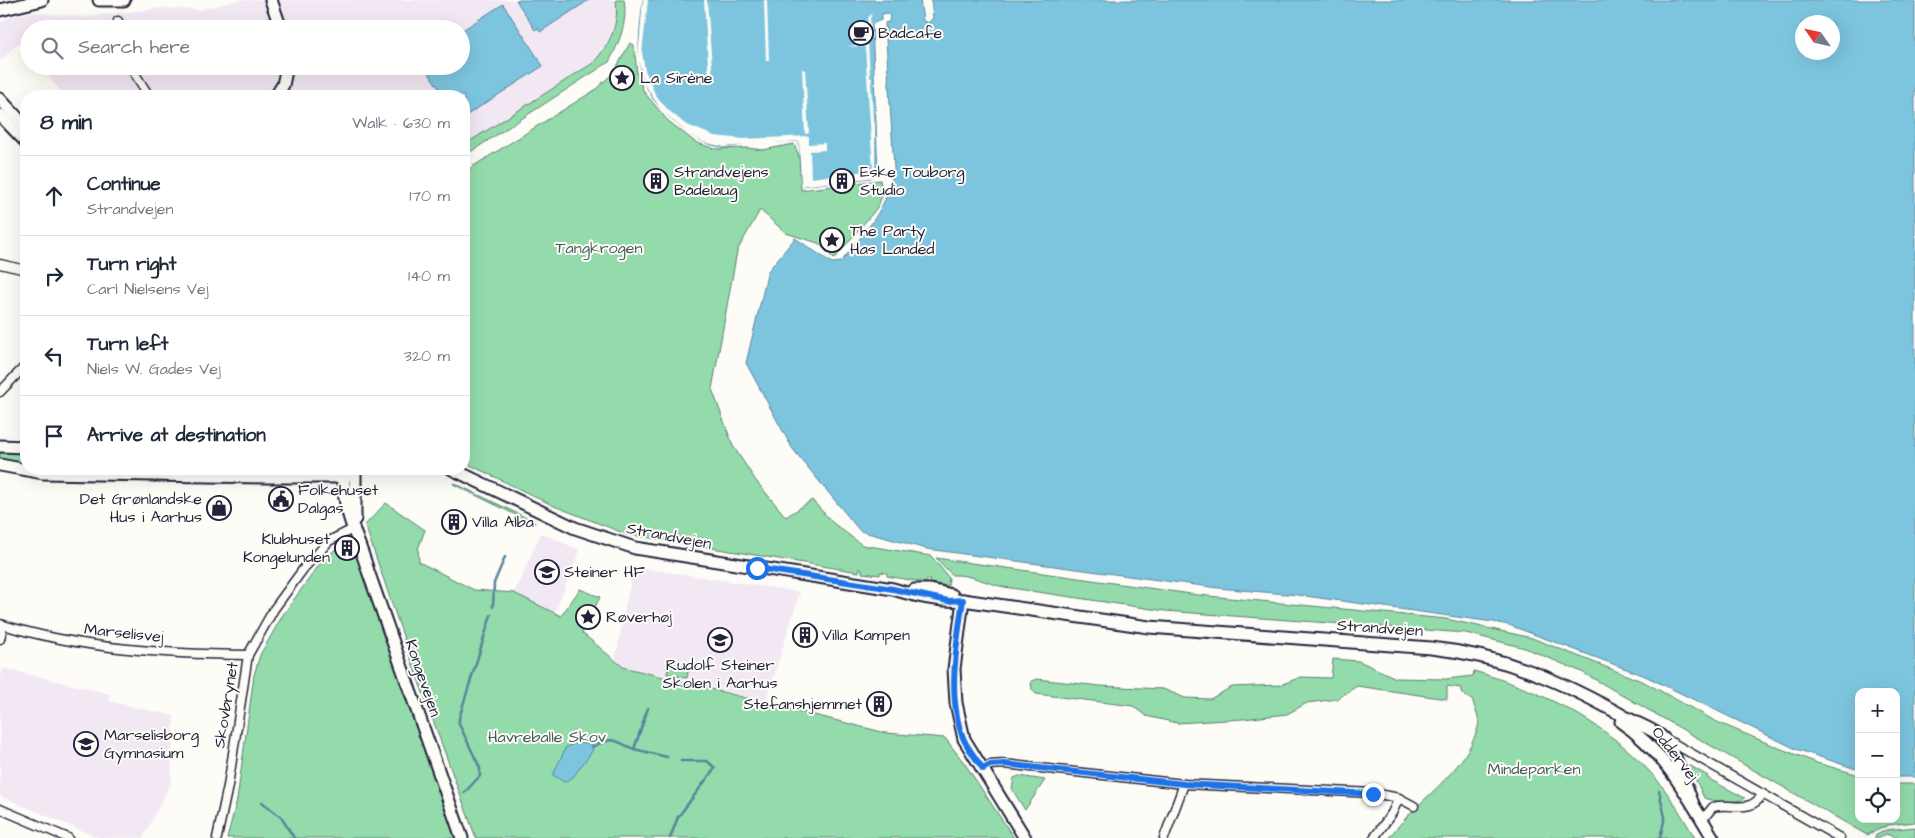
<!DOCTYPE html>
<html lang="en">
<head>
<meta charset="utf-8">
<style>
  body { margin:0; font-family:"Architects Daughter",sans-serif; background:#f2f2f3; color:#1f2937 }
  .controls { position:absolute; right:15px; bottom:15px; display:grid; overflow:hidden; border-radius:10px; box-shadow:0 5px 20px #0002 }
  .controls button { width:45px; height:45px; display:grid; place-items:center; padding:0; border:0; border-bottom:1px solid #e0e1e3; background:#fff; color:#1f2937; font:25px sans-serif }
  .compass { position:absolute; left:1795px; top:15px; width:45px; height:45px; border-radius:50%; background:#fff; box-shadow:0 5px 20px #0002; rotate:304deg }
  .stop { position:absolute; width:15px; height:15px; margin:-11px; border:4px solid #1a73e8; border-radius:50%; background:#fff }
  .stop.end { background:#1a73e8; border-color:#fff; box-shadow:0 1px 5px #0008 }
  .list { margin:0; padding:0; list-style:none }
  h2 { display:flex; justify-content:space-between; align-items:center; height:65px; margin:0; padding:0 20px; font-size:21px }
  h2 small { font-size:16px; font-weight:400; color:#747a83 }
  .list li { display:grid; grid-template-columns:32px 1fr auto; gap:15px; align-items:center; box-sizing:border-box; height:80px; padding:0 20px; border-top:1px solid #e0e1e3 }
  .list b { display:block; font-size:19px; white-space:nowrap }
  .list p { margin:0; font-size:16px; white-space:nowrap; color:#747a83 }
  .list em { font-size:16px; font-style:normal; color:#747a83 }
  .icon { flex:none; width:28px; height:28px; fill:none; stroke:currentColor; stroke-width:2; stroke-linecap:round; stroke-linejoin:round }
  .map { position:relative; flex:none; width:1915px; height:838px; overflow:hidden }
  .search { position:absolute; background:#fff; box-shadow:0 5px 20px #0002; left:20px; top:20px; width:450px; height:55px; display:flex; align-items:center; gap:12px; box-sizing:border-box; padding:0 18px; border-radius:28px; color:#747a83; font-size:19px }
  .panel { position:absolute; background:#fff; box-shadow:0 5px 20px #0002; left:20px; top:90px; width:450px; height:385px; border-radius:20px }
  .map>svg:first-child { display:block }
  .built { fill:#f2e8f3 }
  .green { fill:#93dbaa; stroke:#5a7e72 }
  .water { fill:#7dc5de; stroke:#59849d; fill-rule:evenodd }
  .pier { fill:#fdfcf7 }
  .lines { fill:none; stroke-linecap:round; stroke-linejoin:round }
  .stream { stroke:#59849d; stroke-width:2.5 }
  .street-casing { stroke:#22223b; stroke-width:11 }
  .secondary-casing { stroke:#22223b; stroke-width:15 }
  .street { stroke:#fdfcf7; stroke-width:8 }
  .secondary { stroke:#fdfcf7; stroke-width:11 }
  .route { stroke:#1a73e8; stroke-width:6 }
  .labels { text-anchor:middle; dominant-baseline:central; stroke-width:4; stroke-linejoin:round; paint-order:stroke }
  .poi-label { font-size:16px; fill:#22223b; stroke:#fdfcf7; text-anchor:start }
  .park-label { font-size:16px; fill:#445a5c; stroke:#fdfcf7 }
  .street-label { font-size:16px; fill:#22223b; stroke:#fdfcf7 }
</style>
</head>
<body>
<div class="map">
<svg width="1915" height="838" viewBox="0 0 1915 838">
  <rect width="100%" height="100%" fill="#fdfcf7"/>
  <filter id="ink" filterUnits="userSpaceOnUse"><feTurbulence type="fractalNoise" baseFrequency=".02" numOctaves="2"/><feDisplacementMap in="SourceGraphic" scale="10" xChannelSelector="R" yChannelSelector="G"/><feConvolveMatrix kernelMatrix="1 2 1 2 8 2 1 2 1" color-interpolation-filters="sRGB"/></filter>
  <g filter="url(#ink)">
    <g class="built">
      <polygon points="239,0 616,0 617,9 615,25 608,46 593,63 464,145 464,96 65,96 39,66 461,66 461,29 29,29 29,55 18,43 0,62 0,23 11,16 33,12 83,17 163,8 200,10"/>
      <polygon points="541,533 580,550 555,612 514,593"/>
      <polygon points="635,567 800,592 766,701 623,667 615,661 626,601"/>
      <polygon points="3,668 110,694 109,701 174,716 171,782 143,838 99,838 0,796 0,680"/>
    </g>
    <g class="green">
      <path d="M616,0h8c4,22 -5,43 -15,62l-145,94v-11l129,-82c17,-19 26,-37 23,-63z"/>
      <polygon points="630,43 634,45 637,74 644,92 667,120 695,142 715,149 748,148 763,150 794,144 799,156 801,190 880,180 883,195 876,209 834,259 818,243 786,233 760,210 737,251 712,389 733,446 756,481 786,517 812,500 833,523 862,545 931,556 949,578 948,586 930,583 930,579 927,579 927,583 887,576 887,573 880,572 880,575 862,573 862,569 859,569 859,572 626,534 554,506 464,462 464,172 595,90 614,72"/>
      <polygon points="26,450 26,465 0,461 0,451"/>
      <polygon points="136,469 257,469 255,472"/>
      <polygon points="454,483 535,522 534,524 453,484"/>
      <polygon points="386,503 425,530 418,549 419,562 474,590 514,593 561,616 580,589 600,597 582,633 623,667 886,733 945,738 965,764 1014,838 476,838 414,668 365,525"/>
      <polygon points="352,539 370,596 455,838 227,838 237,800 254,675 260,655 284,613 322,561 339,546"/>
      <path d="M936,558l262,37 248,24 86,19 112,44 73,40 62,26 38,15 42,12v44h37v-35h19v38l-27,3 -21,10 -285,-163 -57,-24 -59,-15 -301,-22 -161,-24c-19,-4 -33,-13 -52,-12z"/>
      <path d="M1333,659l26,2 37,17 50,1 27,-3 1,-5c65,19 130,50 176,101 18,19 32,44 45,66h-306c27,-38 75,-63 89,-111 3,-9 -4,-17 -5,-26l-12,-8v-5l-14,-2v13l-90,-13 -20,13 -30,4 -20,11 -44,5 -66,4 -31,-7 -13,-10 -97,-12 -4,-5 -1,-8 6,-2 63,7 63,3 22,9 25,1 22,-12 48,-2 21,-8 30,1z"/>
      <polygon points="669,663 689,666 687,678 667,674"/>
      <path d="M1689,765l19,11 -1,2 38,20c-8,6 -32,4 -41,0z"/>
      <polygon points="1019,776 1045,780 1025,810 1012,789 1014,778"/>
      <polygon points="1915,827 1915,838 1898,838 1886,834 1880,838 1875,838 1875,836 1886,830"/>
    </g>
    <g class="water">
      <polygon points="516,0 589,0 540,32 538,28 535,30"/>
      <path d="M643,0h277l3,21 5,2 5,-5 -2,-18h984v777h-19v-85h-37v78l-63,-21 -151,-73 -136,-51 -16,-3 -195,-27 -80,-7 -291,-39 -67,-18 -68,-83 -46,-85 22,-92 27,-33 37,25 9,-1c25,-32 47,-53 53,-94l-9,-145 4,-1 1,-6 -3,-3 -5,1 -1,6 -9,4 6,149 -7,5 -70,8 -2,-45c-16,1 -31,1 -46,2 -11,1 -20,5 -31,4 -18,-2 -31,-11 -44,-22 -47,-39 -41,-70 -35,-125zM1802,22h30v30h-30z"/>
      <polygon points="503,4 543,66 464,117 464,96 444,96 424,66 461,66 461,31"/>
      <polygon points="577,743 592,744 593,750 573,777 564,782 553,775 566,747"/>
    </g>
    <g class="pier">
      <polygon points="643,0 648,0 642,53 645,70 655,94 668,110 685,124 714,136 743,139 809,136 809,144 825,143 825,150 810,151 811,178 873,170 865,47 846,46 862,45 868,18 872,13 870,19 872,37 868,41 870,78 872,78 871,84 873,122 875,123 875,173 880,174 877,177 801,186 799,141 724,147 703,142 688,134 661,110 644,83 638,57"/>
      <polygon points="704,0 707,0 713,81 709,82"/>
      <polygon points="764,0 767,0 769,61 766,61"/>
      <polygon points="802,69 805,70 809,133 805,134"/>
    </g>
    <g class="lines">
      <g class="stream">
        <polyline points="493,607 494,583 505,557"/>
        <polyline points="648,708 634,749 667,757"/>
        <path d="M592,747c22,-11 21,-7 42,2"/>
        <polyline points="1659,791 1665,817 1660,838"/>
        <polyline points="464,793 480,776 480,768 459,724 459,718 491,615"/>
        <polyline points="262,802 281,817 294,838"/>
        <polyline points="670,838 678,817 715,768 707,761 681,761"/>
      </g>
      <defs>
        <g id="street">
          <polyline points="118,21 119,29"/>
          <polyline points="130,66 149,96"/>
          <polyline points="0,264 26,270"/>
          <polyline points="0,392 26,365"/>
          <path d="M0,624c80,25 165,30 248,31"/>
          <polyline points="0,639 3,625"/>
          <polyline points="1666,739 1840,838"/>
          <polyline points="983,769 990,765 1004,764 1184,784 1373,793 1399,798 1414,806"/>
          <polyline points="0,809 68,838"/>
          <path d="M1702,820l11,-13c20,-5 36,8 50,-13"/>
          <polyline points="217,838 228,786 248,655 274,609 304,568 329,541 355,528"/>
          <polyline points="1164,838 1184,784"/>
          <polyline points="1374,838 1392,813 1399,798"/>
        </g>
        <g id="secondary">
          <polyline points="99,0 124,0"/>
          <polyline points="271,0 281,29"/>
          <polyline points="0,10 42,0"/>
          <polyline points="276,96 283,85 287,66"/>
          <polyline points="0,99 26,127"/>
          <polyline points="0,115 26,142"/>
          <polyline points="0,446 26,447"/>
          <polyline points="0,465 43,473 268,477 344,477 355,469"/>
          <path d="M345,469c-7,35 14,69 23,102l94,267"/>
          <path d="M452,469l123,59 60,20 258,41c23,7 46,13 70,11l186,27 282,21c75,8 132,34 196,70 10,6 29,12 36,20 14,16 22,47 30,66"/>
          <polyline points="355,519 355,469"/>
          <polyline points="914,590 930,590 952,595"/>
          <polyline points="963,600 954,669 956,703 964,739 1025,838"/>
          <path d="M1621,722c42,28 67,74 92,116"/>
        </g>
      </defs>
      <use href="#street" class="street-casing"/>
      <use href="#secondary" class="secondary-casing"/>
      <use href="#street" class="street"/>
      <use href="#secondary" class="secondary"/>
    </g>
  </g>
  <g class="lines" filter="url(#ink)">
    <path class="route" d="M757,568l136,21 55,12 15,-1c-6,42 -17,99 1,140 5,10 13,20 19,29l7,-4 14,-1 180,20 189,10"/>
  </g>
  <defs>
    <symbol id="cafe-ring" viewBox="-11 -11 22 22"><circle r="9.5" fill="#fdfcf7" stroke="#22223b" stroke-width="1.5"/><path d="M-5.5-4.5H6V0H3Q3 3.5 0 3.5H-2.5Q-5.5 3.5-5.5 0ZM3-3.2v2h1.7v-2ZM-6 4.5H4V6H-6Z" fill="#22223b"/></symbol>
    <symbol id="sight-ring" viewBox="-11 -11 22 22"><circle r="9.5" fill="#fdfcf7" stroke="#22223b" stroke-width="1.5"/><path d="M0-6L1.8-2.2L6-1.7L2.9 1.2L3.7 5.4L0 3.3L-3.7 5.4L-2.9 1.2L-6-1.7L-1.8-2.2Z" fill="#22223b"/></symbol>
    <symbol id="building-ring" viewBox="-11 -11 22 22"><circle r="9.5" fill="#fdfcf7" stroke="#22223b" stroke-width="1.5"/><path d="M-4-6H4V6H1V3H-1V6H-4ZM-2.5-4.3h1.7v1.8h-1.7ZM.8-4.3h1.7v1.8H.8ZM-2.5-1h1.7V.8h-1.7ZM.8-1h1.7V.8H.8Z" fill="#22223b"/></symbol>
    <symbol id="civic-ring" viewBox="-11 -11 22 22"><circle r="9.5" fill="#fdfcf7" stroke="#22223b" stroke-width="1.5"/><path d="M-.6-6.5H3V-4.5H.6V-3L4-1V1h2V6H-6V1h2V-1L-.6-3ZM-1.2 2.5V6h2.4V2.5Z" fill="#22223b"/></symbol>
    <symbol id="shop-ring" viewBox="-11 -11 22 22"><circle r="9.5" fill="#fdfcf7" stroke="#22223b" stroke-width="1.5"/><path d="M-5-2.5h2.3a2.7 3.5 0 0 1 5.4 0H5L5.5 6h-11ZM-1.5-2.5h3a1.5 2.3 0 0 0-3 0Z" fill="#22223b"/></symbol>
    <symbol id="school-ring" viewBox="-11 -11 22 22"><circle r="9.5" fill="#fdfcf7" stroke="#22223b" stroke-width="1.5"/><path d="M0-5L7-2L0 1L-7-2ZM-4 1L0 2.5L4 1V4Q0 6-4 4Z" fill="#22223b"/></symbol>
    <symbol id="university-ring" viewBox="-11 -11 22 22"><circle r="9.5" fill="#fdfcf7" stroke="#22223b" stroke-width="1.5"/><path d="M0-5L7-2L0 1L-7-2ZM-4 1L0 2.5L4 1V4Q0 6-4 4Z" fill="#22223b"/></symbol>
  </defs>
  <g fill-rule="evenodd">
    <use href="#cafe-ring" x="847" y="19" width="28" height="28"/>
    <use href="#sight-ring" x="608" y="64" width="28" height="28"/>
    <use href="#building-ring" x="642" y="167" width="28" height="28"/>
    <use href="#building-ring" x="828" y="167" width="28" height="28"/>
    <use href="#sight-ring" x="818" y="226" width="28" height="28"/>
    <use href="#civic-ring" x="267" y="485" width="28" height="28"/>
    <use href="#shop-ring" x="205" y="494" width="28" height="28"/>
    <use href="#building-ring" x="440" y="508" width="28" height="28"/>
    <use href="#building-ring" x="333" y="534" width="28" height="28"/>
    <use href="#school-ring" x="533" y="558" width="28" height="28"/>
    <use href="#sight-ring" x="574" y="603" width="28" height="28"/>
    <use href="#building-ring" x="791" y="621" width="28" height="28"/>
    <use href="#school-ring" x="706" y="626" width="28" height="28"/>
    <use href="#building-ring" x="865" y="690" width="28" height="28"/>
    <use href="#university-ring" x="72" y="730" width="28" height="28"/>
  </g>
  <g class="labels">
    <g class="poi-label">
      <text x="878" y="33">Bådcafe</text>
      <text x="640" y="78">La Sirène</text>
      <text x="674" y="172">Strandvejens<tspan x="674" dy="18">Bådelaug</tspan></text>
      <text x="860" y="172">Eske Touborg<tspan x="860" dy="18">Studio</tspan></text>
      <text x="850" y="231">The Party<tspan x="850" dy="18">Has Landed</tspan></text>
      <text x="298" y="490">Folkehuset<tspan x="298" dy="18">Dalgas</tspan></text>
      <text x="202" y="499" text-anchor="end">Det Grønlandske<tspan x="202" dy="18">Hus i Aarhus</tspan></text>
      <text x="472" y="522">Villa Alba</text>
      <text x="330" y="539" text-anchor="end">Klubhuset<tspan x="330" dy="18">Kongelunden</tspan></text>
      <text x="564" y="572">Steiner HF</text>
      <text x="606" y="617">Røverhøj</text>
      <text x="822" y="635">Villa Kampen</text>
      <text x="720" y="665" text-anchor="middle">Rudolf Steiner<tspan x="720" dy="18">Skolen i Aarhus</tspan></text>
      <text x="862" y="704" text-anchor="end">Stefanshjemmet</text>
      <text x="104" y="735">Marselisborg<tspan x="104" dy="18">Gymnasium</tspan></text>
    </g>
    <g class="park-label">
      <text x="599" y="248">Tangkrogen</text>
      <text x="547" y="737">Havreballe Skov</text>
      <text x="1534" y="769">Mindeparken</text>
    </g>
    <g class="street-label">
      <text transform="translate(669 536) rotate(11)">Strandvejen</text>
      <text transform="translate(1380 628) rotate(4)">Strandvejen</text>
      <text transform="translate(124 633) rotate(6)">Marselisvej</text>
      <text transform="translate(423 678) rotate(71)">Kongevejen</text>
      <text transform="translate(226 705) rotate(-81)">Skovbrynet</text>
      <text transform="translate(1675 754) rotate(52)">Oddervej</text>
    </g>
  </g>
</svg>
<div class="controls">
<button>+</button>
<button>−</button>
<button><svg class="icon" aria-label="locate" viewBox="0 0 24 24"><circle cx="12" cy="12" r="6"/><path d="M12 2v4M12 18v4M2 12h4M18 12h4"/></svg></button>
</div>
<svg class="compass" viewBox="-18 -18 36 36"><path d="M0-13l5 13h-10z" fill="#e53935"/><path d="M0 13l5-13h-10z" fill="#747a83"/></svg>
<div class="stop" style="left:757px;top:568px"></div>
<div class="stop end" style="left:1373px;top:794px"></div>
<div class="search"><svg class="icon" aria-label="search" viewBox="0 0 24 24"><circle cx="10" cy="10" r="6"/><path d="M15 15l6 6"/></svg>Search here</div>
<section class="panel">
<h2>8 min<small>Walk · 630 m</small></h2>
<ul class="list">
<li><svg class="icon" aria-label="ahead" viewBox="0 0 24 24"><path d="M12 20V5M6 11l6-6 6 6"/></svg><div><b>Continue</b><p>Strandvejen</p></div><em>170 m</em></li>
<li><svg class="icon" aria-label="right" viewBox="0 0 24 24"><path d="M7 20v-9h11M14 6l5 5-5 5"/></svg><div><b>Turn right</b><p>Carl Nielsens Vej</p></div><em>140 m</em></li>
<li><svg class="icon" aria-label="left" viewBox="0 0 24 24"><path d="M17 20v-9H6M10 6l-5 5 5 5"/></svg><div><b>Turn left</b><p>Niels W. Gades Vej</p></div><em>320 m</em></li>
<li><svg class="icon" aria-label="arrive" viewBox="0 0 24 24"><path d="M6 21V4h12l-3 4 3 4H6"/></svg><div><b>Arrive at destination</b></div></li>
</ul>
</section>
</div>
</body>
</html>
